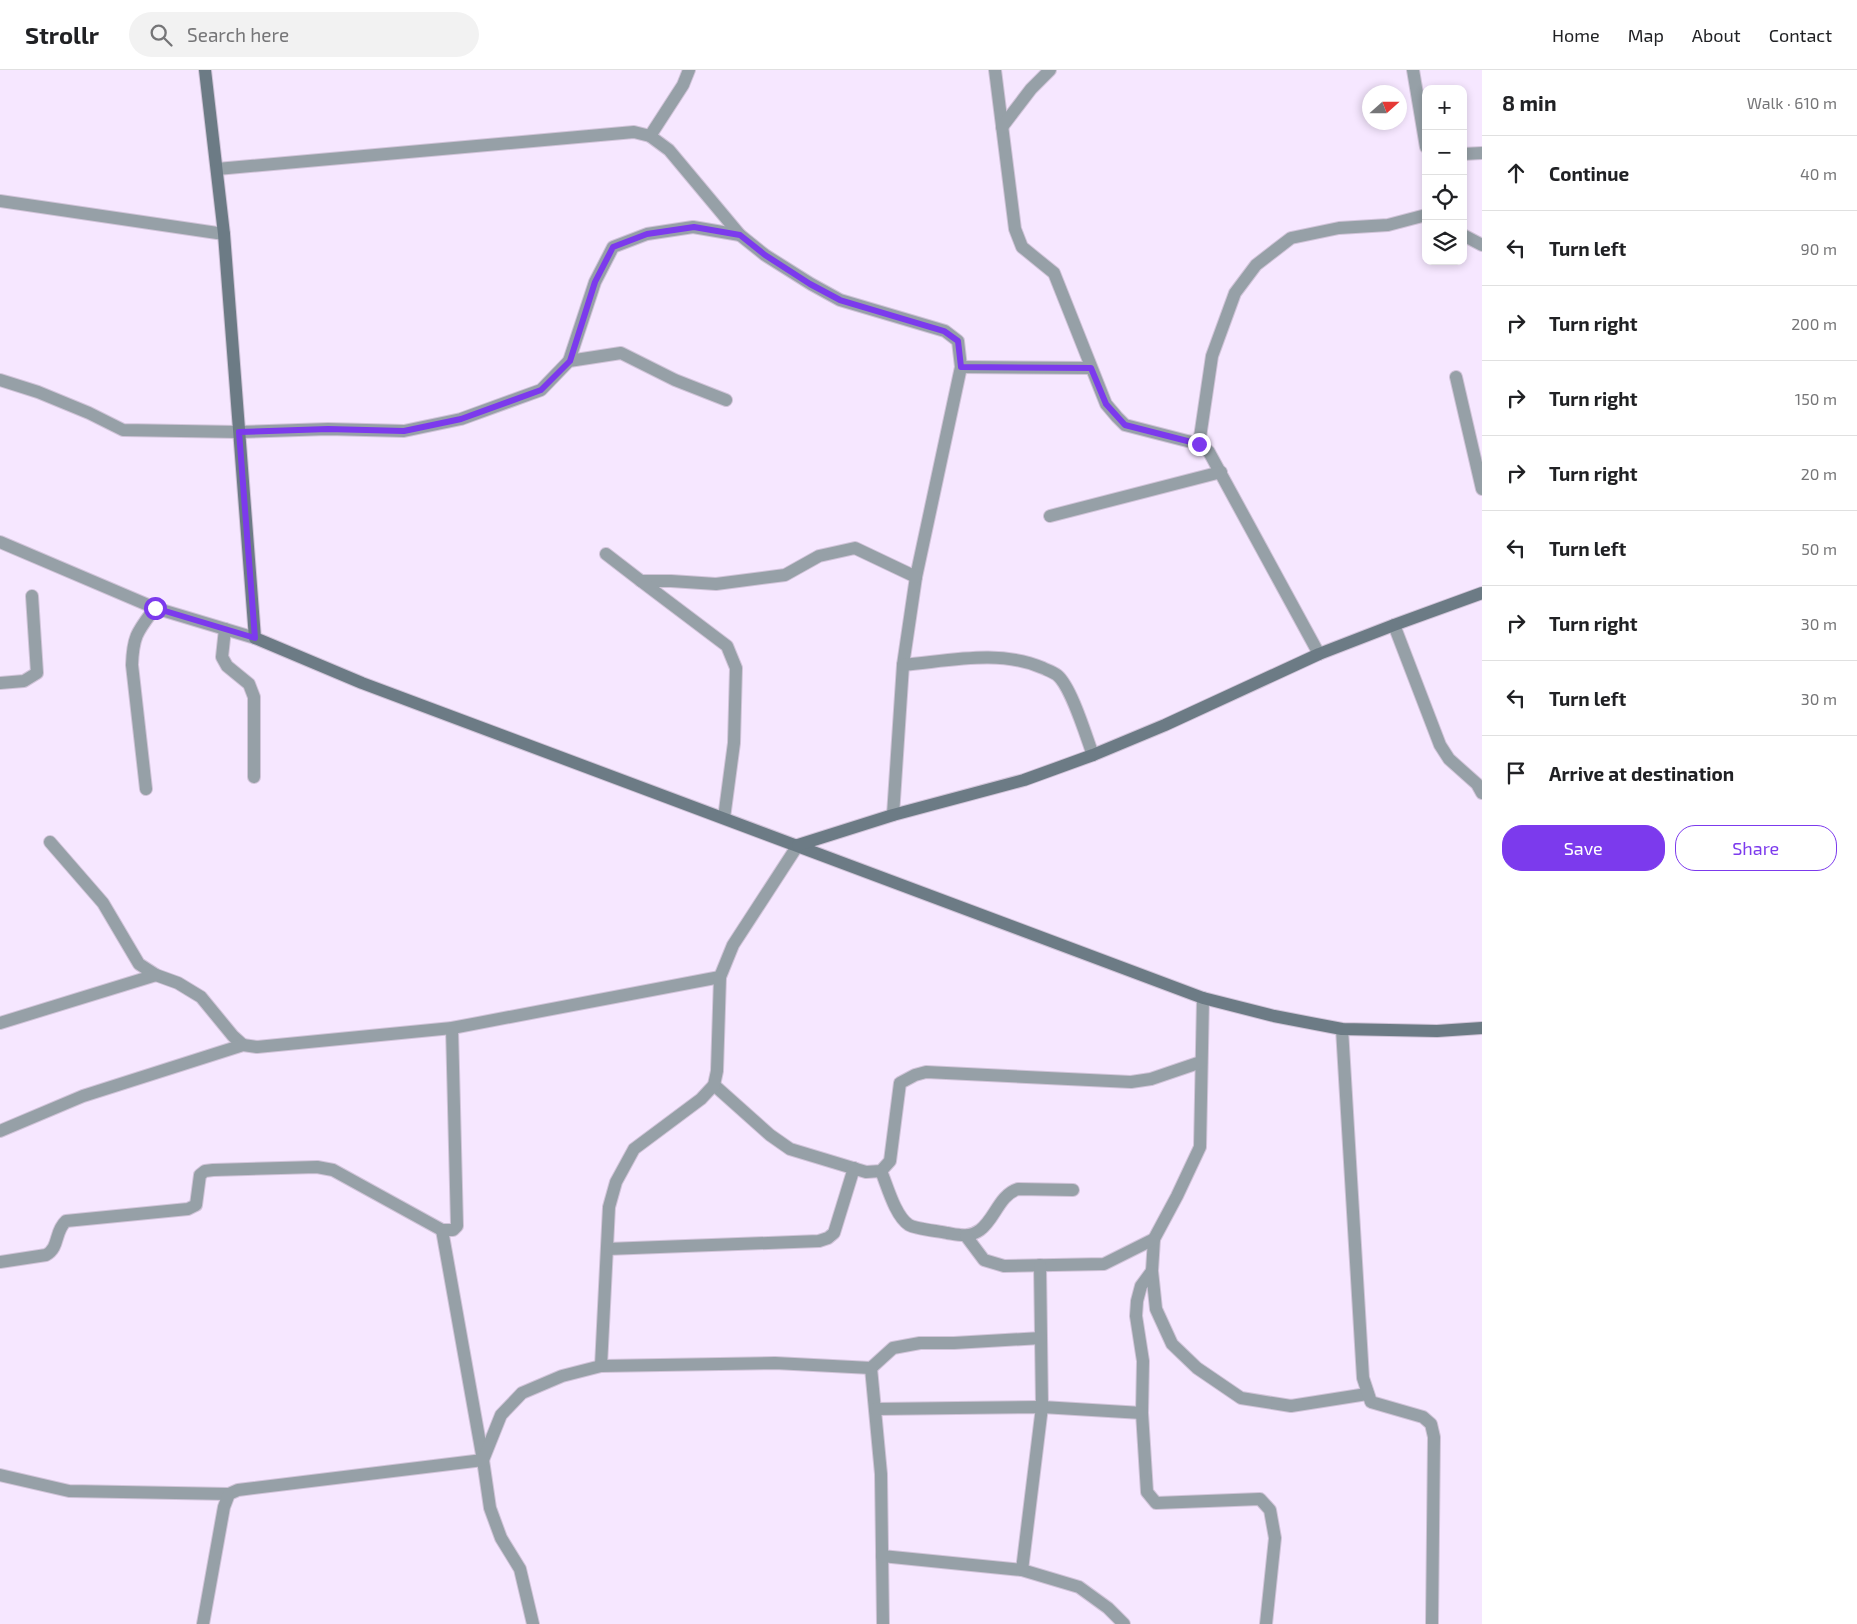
<!DOCTYPE html>
<html lang="en">
<head>
<meta charset="utf-8">
<style>
  body { margin:0; font-family:"Exo 2",sans-serif; background:#f2f2f2; color:#202124 }
  .controls { position:absolute; right:15px; top:15px; display:grid; overflow:hidden; border-radius:10px; box-shadow:0 2px 8px #0003 }
  .controls button { width:45px; height:45px; display:grid; place-items:center; padding:0; border:0; border-bottom:1px solid #e0e0e0; background:#fff; color:#202124; font:25px sans-serif }
  .compass { position:absolute; left:1362px; top:15px; width:45px; height:45px; border-radius:50%; background:#fff; box-shadow:0 2px 8px #0003; rotate:69deg }
  .stop { position:absolute; width:15px; height:15px; margin:-11px; border:4px solid #7c3aed; border-radius:50%; background:#fff }
  .stop.end { background:#7c3aed; border-color:#fff; box-shadow:0 1px 5px #0008 }
  .list { margin:0; padding:0; list-style:none }
  h2 { display:flex; justify-content:space-between; align-items:center; height:65px; margin:0; padding:0 20px; font-size:21px }
  h2 small { font-size:16px; font-weight:400; color:#757577 }
  .list li { display:grid; grid-template-columns:32px 1fr auto; gap:15px; align-items:center; box-sizing:border-box; height:75px; padding:0 20px; border-top:1px solid #e0e0e0 }
  .list b { display:block; font-size:19px; white-space:nowrap }
  .list em { font-size:16px; font-style:normal; color:#757577 }
  .actions { display:flex; gap:10px; padding:15px 20px }
  .actions a { flex:1; padding:11px 0; border:1px solid #7c3aed; border-radius:20px; text-align:center; font-size:18px; color:#7c3aed }
  .actions .main { background:#7c3aed; color:#fff }
  .icon { flex:none; width:28px; height:28px; fill:none; stroke:currentColor; stroke-width:2; stroke-linecap:round; stroke-linejoin:round }
  .map { position:relative; flex:none; width:1482px; height:1554px; overflow:hidden }
  header { display:flex; align-items:center; gap:30px; box-sizing:border-box; height:70px; padding:0 25px; background:#fff; border-bottom:1px solid #e0e0e0 }
  header strong { font-size:24px }
  nav { display:flex; gap:28px; margin-inline-start:auto; font-size:18px }
  .search { width:350px; height:45px; background:#f2f2f2; display:flex; align-items:center; gap:12px; box-sizing:border-box; padding:0 18px; border-radius:28px; color:#757577; font-size:19px }
  main { display:flex }
  aside { flex:1; background:#fff }
  .map>svg:first-child { display:block }
  .lines { fill:none; stroke-linecap:round; stroke-linejoin:round }
  .street-casing { stroke:#d1c4d9; stroke-width:14 }
  .secondary-casing { stroke:#d1c4d9; stroke-width:14 }
  .street { stroke:#96a0a7; stroke-width:12 }
  .secondary { stroke:#6c7b85; stroke-width:12 }
  .route { stroke:#7c3aed; stroke-width:6 }
</style>
</head>
<body>
<header>
<strong>Strollr</strong>
<div class="search"><svg class="icon" aria-label="search" viewBox="0 0 24 24"><circle cx="10" cy="10" r="6"/><path d="M15 15l6 6"/></svg>Search here</div>
<nav><a>Home</a><a>Map</a><a>About</a><a>Contact</a></nav>
</header>
<main>
<div class="map">
<svg width="1482" height="1554" viewBox="0 0 1482 1554">
  <rect width="100%" height="100%" fill="#f6e7ff"/>
  <g class="lines">
    <defs>
      <g id="street">
        <polyline points="995,0 1015,159 1022,177 1054,203 1106,334 1117,347 1125,355 1199,374 1209,382 1319,584"/>
        <polyline points="1413,0 1426,77"/>
        <polyline points="1002,57 1031,19 1050,0"/>
        <polyline points="650,66 683,15 689,0"/>
        <polyline points="1463,84 1482,83"/>
        <polyline points="217,99 634,62 650,66 669,80 740,165 765,185 811,214 840,230 945,261 958,271 961,297 916,507 903,595 893,745"/>
        <polyline points="0,131 224,164"/>
        <polyline points="1463,165 1482,175"/>
        <polyline points="569,291 595,212 613,177 647,164 693,157 740,165"/>
        <polyline points="961,297 1091,298"/>
        <polyline points="1456,307 1482,419"/>
        <polyline points="0,310 38,322 89,343 123,360 239,362 328,359 404,361 461,349 541,320 569,291 621,283 675,310 726,330"/>
        <polyline points="1199,374 1212,286 1235,223 1256,195 1291,168 1339,158 1388,155 1426,145"/>
        <polyline points="1050,446 1221,402"/>
        <polyline points="0,472 155,538 255,568"/>
        <polyline points="606,484 641,511 671,511 716,514 785,505 819,486 855,478 916,507"/>
        <polyline points="641,511 727,576 736,598 734,673 724,748"/>
        <polyline points="1394,555 1440,675 1449,689 1477,714 1482,723"/>
        <polyline points="225,559 222,587 227,596 249,614 254,627 254,707"/>
        <path d="M903,595c46,-4 97,-16 140,3 4,2 10,4 14,7 14,11 29,61 36,80"/>
        <polyline points="0,613 24,611 37,603 32,526"/>
        <path d="M146,719l-14,-124c1,-30 6,-34 23,-57"/>
        <polyline points="50,772 103,833 139,894 156,905 178,913 201,927 233,966 243,975"/>
        <polyline points="1203,928 1200,1077 1177,1126 1154,1169 1152,1201 1156,1239 1172,1274 1197,1298 1241,1328 1291,1336 1367,1324"/>
        <polyline points="0,953 156,905"/>
        <polyline points="1342,959 1363,1308 1371,1332 1423,1347 1431,1354 1434,1367 1432,1554"/>
        <polyline points="714,1015 770,1065 790,1079 866,1102 881,1101 890,1091 900,1013 915,1005 926,1002 1131,1012 1151,1009 1201,992"/>
        <polyline points="0,1061 83,1026 243,975 257,977 452,958 720,907"/>
        <path d="M881,1101c6,14 14,45 28,54 7,4 29,6 38,8 12,2 22,5 33,-3 15,-11 19,-35 38,-41l55,1"/>
        <polyline points="442,1160 483,1390 490,1438 501,1468 520,1499 533,1554"/>
        <polyline points="966,1166 984,1190 1004,1196 1104,1194 1154,1169"/>
        <polyline points="607,1179 819,1171 828,1168 834,1163 854,1098"/>
        <path d="M0,1192l46,-7c14,-8 8,-23 20,-34l122,-12 8,-4 4,-30 5,-4 8,-1 104,-3 16,3 109,60h11l4,-4 -5,-198"/>
        <polyline points="1152,1201 1141,1216 1137,1231 1136,1246 1143,1291 1142,1343 1147,1422 1156,1433 1260,1429 1270,1440 1275,1468 1266,1554"/>
        <polyline points="601,1296 609,1137 616,1112 634,1079 701,1029 714,1015 717,1001 720,907 733,875 798,775"/>
        <polyline points="871,1298 881,1404 883,1554"/>
        <polyline points="875,1339 1042,1337 1142,1343"/>
        <polyline points="0,1405 69,1421 229,1424"/>
        <polyline points="882,1486 1022,1500 1079,1517 1108,1538 1124,1554"/>
        <polyline points="1022,1500 1042,1337 1040,1195"/>
        <polyline points="203,1554 224,1437 229,1424 238,1420 483,1390 501,1345 522,1323 562,1306 601,1296 775,1293 871,1298 893,1278 920,1273 954,1273 1041,1268"/>
      </g>
      <g id="secondary">
        <polyline points="205,0 224,164 255,568 362,613 1203,928 1274,946 1342,959 1437,961 1482,958"/>
        <polyline points="798,775 893,745 1024,710 1093,685 1165,655 1319,584 1394,555 1482,523"/>
      </g>
    </defs>
    <use href="#street" class="street-casing"/>
    <use href="#secondary" class="secondary-casing"/>
    <use href="#street" class="street"/>
    <use href="#secondary" class="secondary"/>
  </g>
  <g class="lines">
    <polyline class="route" points="155,538 255,568 239,362 328,359 404,361 461,349 541,320 570,291 595,212 613,177 647,164 694,157 740,165 765,185 810,214 840,230 944,261 958,271 961,297 1091,298 1106,334 1125,355 1199,374"/>
  </g>
</svg>
<div class="controls">
<button>+</button>
<button>−</button>
<button><svg class="icon" aria-label="locate" viewBox="0 0 24 24"><circle cx="12" cy="12" r="6"/><path d="M12 2v4M12 18v4M2 12h4M18 12h4"/></svg></button>
<button><svg class="icon" aria-label="layers" viewBox="0 0 24 24"><path d="M12 4l9 5-9 5-9-5zM3 14l9 5 9-5"/></svg></button>
</div>
<svg class="compass" viewBox="-18 -18 36 36"><path d="M0-13l5 13h-10z" fill="#e53935"/><path d="M0 13l5-13h-10z" fill="#757577"/></svg>
<div class="stop" style="left:155px;top:538px"></div>
<div class="stop end" style="left:1199px;top:374px"></div>
</div>
<aside>
<h2>8 min<small>Walk · 610 m</small></h2>
<ul class="list">
<li><svg class="icon" aria-label="ahead" viewBox="0 0 24 24"><path d="M12 20V5M6 11l6-6 6 6"/></svg><div><b>Continue</b></div><em>40 m</em></li>
<li><svg class="icon" aria-label="left" viewBox="0 0 24 24"><path d="M17 20v-9H6M10 6l-5 5 5 5"/></svg><div><b>Turn left</b></div><em>90 m</em></li>
<li><svg class="icon" aria-label="right" viewBox="0 0 24 24"><path d="M7 20v-9h11M14 6l5 5-5 5"/></svg><div><b>Turn right</b></div><em>200 m</em></li>
<li><svg class="icon" aria-label="right" viewBox="0 0 24 24"><path d="M7 20v-9h11M14 6l5 5-5 5"/></svg><div><b>Turn right</b></div><em>150 m</em></li>
<li><svg class="icon" aria-label="right" viewBox="0 0 24 24"><path d="M7 20v-9h11M14 6l5 5-5 5"/></svg><div><b>Turn right</b></div><em>20 m</em></li>
<li><svg class="icon" aria-label="left" viewBox="0 0 24 24"><path d="M17 20v-9H6M10 6l-5 5 5 5"/></svg><div><b>Turn left</b></div><em>50 m</em></li>
<li><svg class="icon" aria-label="right" viewBox="0 0 24 24"><path d="M7 20v-9h11M14 6l5 5-5 5"/></svg><div><b>Turn right</b></div><em>30 m</em></li>
<li><svg class="icon" aria-label="left" viewBox="0 0 24 24"><path d="M17 20v-9H6M10 6l-5 5 5 5"/></svg><div><b>Turn left</b></div><em>30 m</em></li>
<li><svg class="icon" aria-label="arrive" viewBox="0 0 24 24"><path d="M6 21V4h12l-3 4 3 4H6"/></svg><div><b>Arrive at destination</b></div></li>
</ul>
<div class="actions"><a class="main">Save</a><a>Share</a></div>
</aside>
</main>
</body>
</html>
